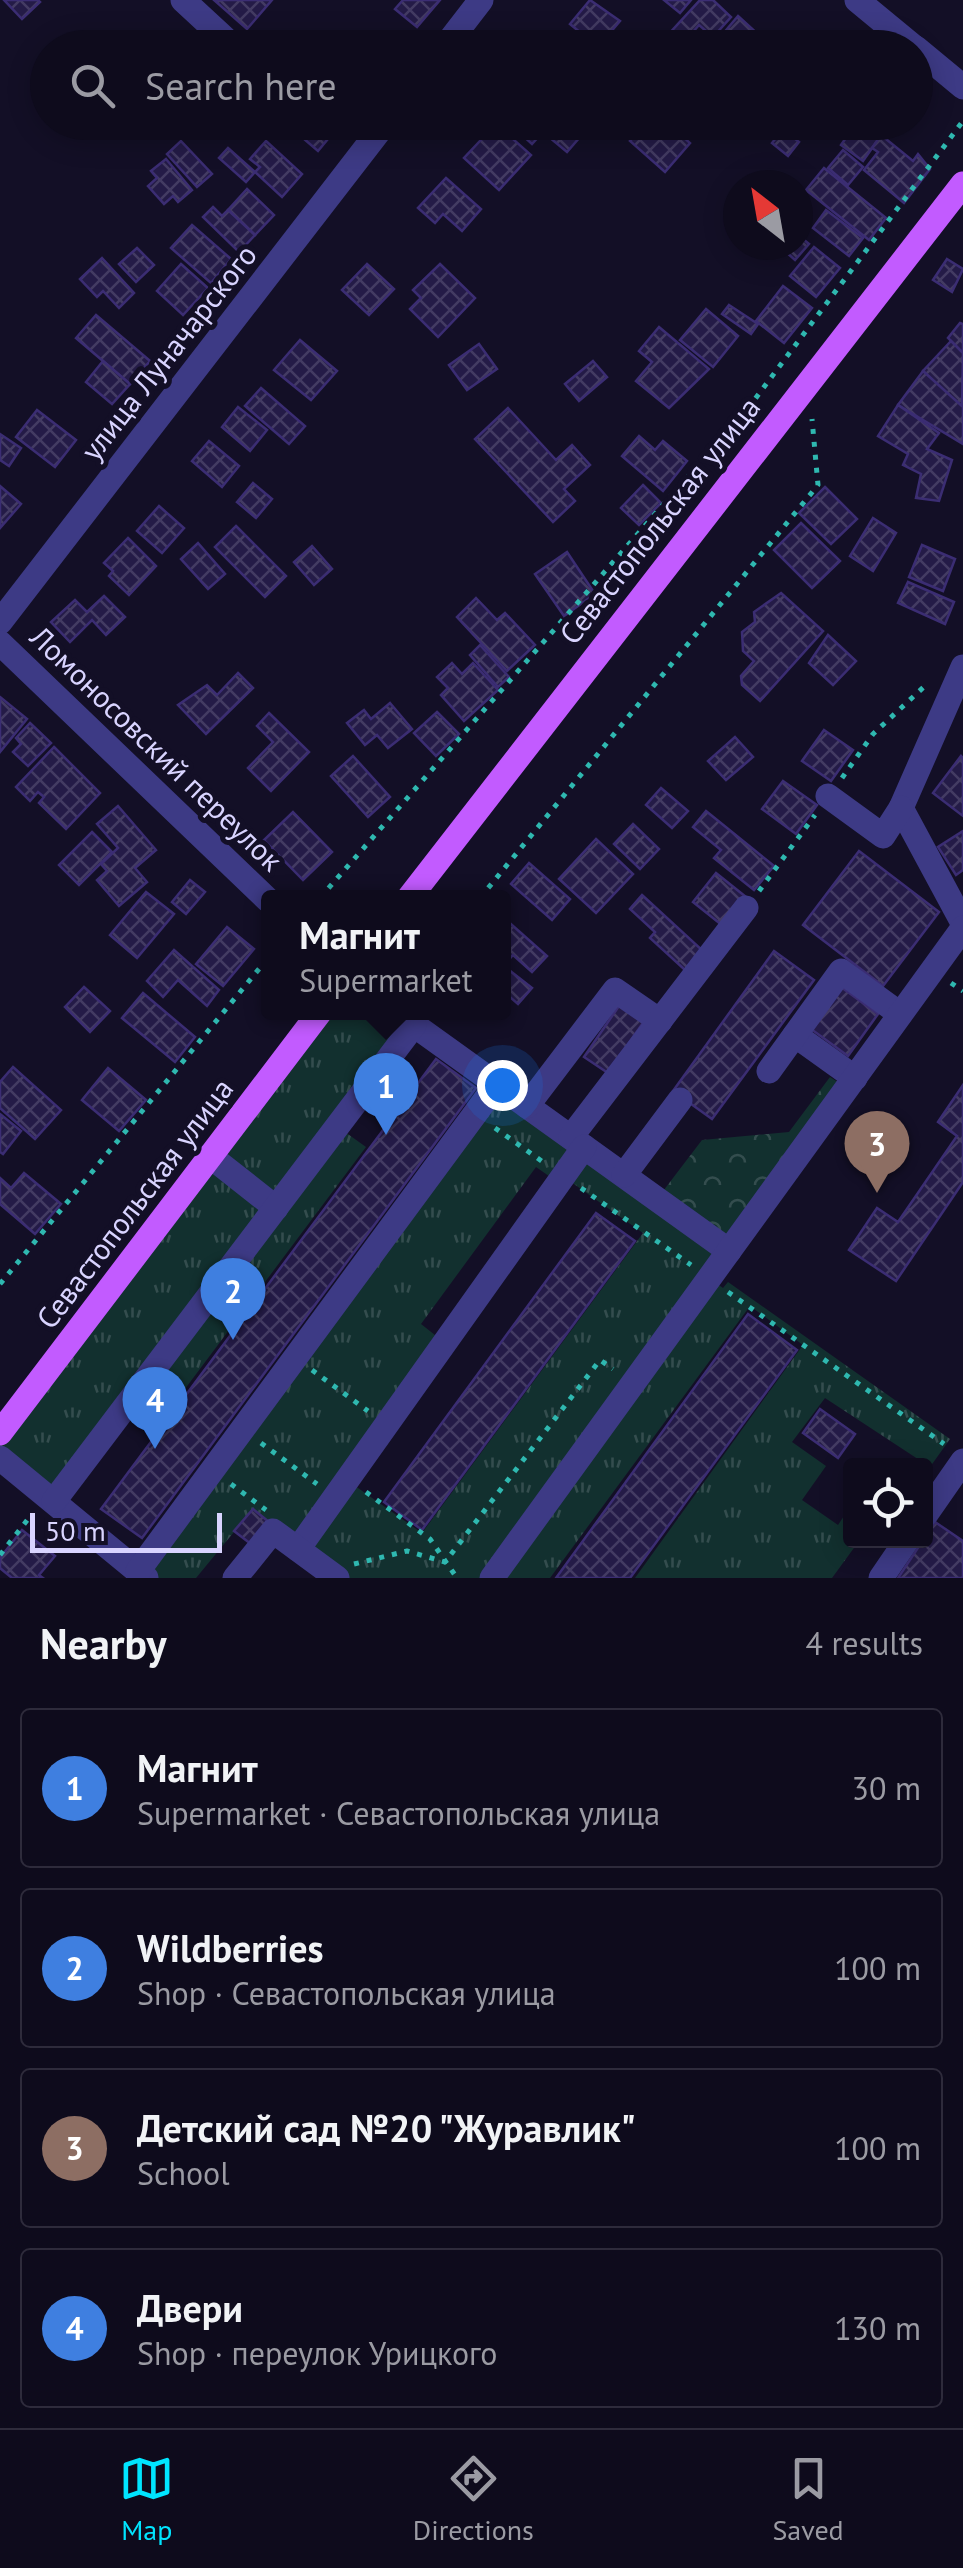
<!DOCTYPE html>
<html lang="en">
<head>
<meta charset="utf-8">
<style>
  body { margin:0; font-family:"PT Sans",sans-serif; background:#171425; color:#f1f3f6 }
  .controls { position:absolute; right:30px; bottom:30px; display:grid; overflow:hidden; border-radius:10px; box-shadow:0 5px 25px #0003 }
  .controls button { width:90px; height:90px; display:grid; place-items:center; padding:0; border:0; border-bottom:2px solid #2e2b3b; background:#0e0b1c; color:#f1f3f6; font:50px sans-serif }
  .compass { position:absolute; left:723px; top:170px; width:90px; height:90px; border-radius:50%; background:#0e0b1c; box-shadow:0 5px 25px #0003; rotate:329deg }
  .scale { position:absolute; left:30px; bottom:25px; width:192px; box-sizing:border-box; padding-left:10px; border:5px solid #d9d4ff; border-top:0; font-size:28px; line-height:35px; white-space:nowrap; color:#d9d4ff; -webkit-text-stroke:8px #130f26; paint-order:stroke }
  .you { position:absolute; left:502px; top:1085px; width:35px; height:35px; margin:-25px; border:8px solid #fff; border-radius:50%; background:#1a73e8; box-shadow:0 0 0 15px #1a73e833 }
  .badge { display:grid; place-items:center; width:65px; height:65px; border-radius:50%; background:#00e5ff; color:#fff; font-size:32px; font-weight:700 }
  .pin { position:absolute; translate:-50% -82px; filter:drop-shadow(0 2px 5px #0008) }
  .pin::after { content:''; position:absolute; top:52px; width:35px; height:30px; background:inherit; clip-path:polygon(0 0,100% 0,50% 100%) }
  .popup { position:absolute; left:261px; top:890px; width:250px; height:130px; box-sizing:border-box; display:grid; place-content:center; border-radius:10px; background:#0e0b1c; filter:drop-shadow(0 2px 8px #0005); font-size:32px; white-space:nowrap; color:#9b9ba3 }
  .popup b { font-size:38px; color:#f1f3f6 }
  .popup::after { content:''; position:absolute; left:50%; top:100%; margin-left:-20px; border:20px solid transparent; border-top-color:#0e0b1c }
  .list { margin:0; padding:0; list-style:none }
  h2 { display:flex; justify-content:space-between; align-items:center; height:130px; margin:0; padding:0 40px; font-size:42px }
  h2 small { font-size:32px; font-weight:400; color:#9b9ba3 }
  .list li { display:grid; grid-template-columns:65px 1fr auto; gap:30px; align-items:center; box-sizing:border-box; height:160px; margin:0 20px 20px; padding:0 20px; border:2px solid #2e2b3b; border-radius:10px }
  .list b { display:block; font-size:38px; white-space:nowrap }
  .list p { margin:0; font-size:32px; white-space:nowrap; color:#9b9ba3 }
  .list em { font-size:32px; font-style:normal; color:#9b9ba3 }
  .icon { flex:none; width:55px; height:55px; fill:none; stroke:currentColor; stroke-width:2; stroke-linecap:round; stroke-linejoin:round }
  .map { position:relative; flex:none; width:963px; height:1578px; overflow:hidden }
  .search { position:absolute; background:#0e0b1c; box-shadow:0 5px 25px #0003; left:30px; right:30px; top:30px; height:110px; display:flex; align-items:center; gap:25px; box-sizing:border-box; padding:0 35px; border-radius:55px; color:#9b9ba3; font-size:38px }
  .sheet { height:850px; background:#0e0b1c }
  nav { display:flex; justify-content:space-around; align-items:center; box-sizing:border-box; height:140px; border-top:2px solid #2e2b3b; background:#0e0b1c; font-size:28px; color:#9b9ba3 }
  nav a { display:grid; justify-items:center; gap:5px }
  nav .on { color:#00e5ff }
  .map>svg:first-child { display:block }
  .grass { fill:url(#grass-tufts); fill-rule:evenodd }
  .forest { fill:url(#forest-crowns) }
  .building { fill:url(#building-cross-hatch); stroke:#3b2d73; stroke-width:2.5 }
  .lines { fill:none; stroke-linecap:round; stroke-linejoin:round }
  .path { stroke:#2fb8b0; stroke-width:5; stroke-dasharray:5 8; stroke-linecap:butt }
  .minor { stroke:#3d3a85; stroke-width:25 }
  .major { stroke:#c25bff; stroke-width:25 }
  .labels { text-anchor:middle; dominant-baseline:central; stroke-width:10; stroke-linejoin:round; paint-order:stroke }
  .street-label { font-size:30px; fill:#d9d4ff; stroke:#130f26 }
</style>
</head>
<body>
<div class="map">
<svg width="963" height="1578" viewBox="0 0 963 1578">
  <defs>
    <pattern id="grass-tufts" width="24" height="20" patternUnits="userSpaceOnUse" patternTransform="scale(2.5)"><rect width="24" height="20" fill="#12302f"/><path d="M3 7l-1-3M5 7V3M7 7l1-3M15 17l-1-3M17 17v-4M19 17l1-3" fill="none" stroke="#344d4e"/></pattern>
    <pattern id="forest-crowns" width="20" height="18" patternUnits="userSpaceOnUse" patternTransform="scale(2.5)"><rect width="20" height="18" fill="#12302f"/><path d="M2 6a3 3 0 1 1 6 0M12 15a3 3 0 1 1 6 0" fill="none" stroke="#344d4e"/></pattern>
    <pattern id="building-cross-hatch" width="8" height="8" patternUnits="userSpaceOnUse" patternTransform="scale(2.5)"><rect width="8" height="8" fill="#241b47"/><path d="M0 0l8 8M0 8l8-8" fill="none" stroke="#433b63"/></pattern>
  </defs>
  <rect width="100%" height="100%" fill="#130f26"/>
  <g class="grass">
    <polygon points="320,1013 398,1013 414,1025 338,1127 366,1147 152,1433 123,1411 54,1501 0,1458 0,1433"/>
    <path d="M497,1084l232,167 -19,28 13,9 5,-6 222,157 -20,28 -105,-69 -33,44 34,24 -24,34 36,25 12,-18v33l9,1 -27,37h-197l168,-233 -53,-39 -200,272h-213l-84,-69 -57,69h-50zM536,1167l23,16 5,-6 79,56 -221,300 -74,-52 97,-138 -24,-19z"/>
  </g>
  <polygon class="forest" points="830,1077 847,1088 729,1251 657,1199 702,1140 789,1132"/>
  <g class="building">
    <polygon points="4,0 38,0 40,2 22,19"/>
    <polygon points="214,0 272,0 247,29"/>
    <polygon points="403,0 440,0 417,27 395,9"/>
    <polygon points="590,0 620,21 598,47 570,24"/>
    <polygon points="664,0 691,0 680,13"/>
    <polygon points="700,0 713,0 731,17 713,37 699,25 680,47 667,36"/>
    <polygon points="738,16 773,48 711,48"/>
    <polygon points="304,122 342,122 318,151 296,132"/>
    <polygon points="508,122 593,122 567,152 543,132 532,144"/>
    <polygon points="638,122 667,122 690,143 665,172 630,141 643,127"/>
    <polygon points="806,122 831,122 821,135"/>
    <polygon points="857,122 880,122 887,127 863,161 841,145"/>
    <polygon points="496,124 531,155 499,190 464,158"/>
    <polygon points="783,129 799,142 788,156 772,143"/>
    <polygon points="881,135 913,161 918,154 930,169 904,203 864,170 878,152 872,148"/>
    <polygon points="181,141 212,174 197,187 167,154"/>
    <polygon points="266,141 302,174 282,197 255,172 260,167 250,159"/>
    <polygon points="228,148 255,172 246,182 219,158"/>
    <polygon points="843,150 863,167 848,185 828,168"/>
    <polygon points="166,159 192,190 178,202 173,196 164,204 148,186 157,178 151,171"/>
    <polygon points="824,168 886,218 869,240 806,190"/>
    <polygon points="446,178 481,209 462,231 443,214 435,223 418,208"/>
    <polygon points="247,189 274,215 255,235 228,210"/>
    <polygon points="213,207 222,216 228,210 255,235 239,252 203,217"/>
    <polygon points="826,210 863,238 849,256 813,228"/>
    <polygon points="192,225 231,259 211,283 171,248"/>
    <polygon points="798,235 809,244 795,260 778,245 798,245"/>
    <polygon points="814,247 840,268 816,297 790,276"/>
    <polygon points="137,248 154,265 136,282 119,264"/>
    <polygon points="102,258 134,293 119,308 103,291 97,297 80,279"/>
    <polygon points="947,259 963,269 952,292 933,280"/>
    <polygon points="181,264 208,288 183,315 157,291"/>
    <polygon points="367,264 394,289 369,315 342,290"/>
    <polygon points="440,264 475,298 438,337 410,309 421,298 413,290"/>
    <polygon points="783,286 812,308 784,343 756,321"/>
    <polygon points="729,305 758,324 751,334 722,314"/>
    <polygon points="706,309 738,336 713,367 680,340"/>
    <polygon points="96,315 150,361 130,384 76,338"/>
    <polygon points="960,323 963,324 963,353 948,338"/>
    <polygon points="659,327 709,369 669,408 636,381 652,362 639,351"/>
    <polygon points="300,340 337,371 311,400 274,370"/>
    <polygon points="951,341 963,353 962,409 923,371"/>
    <polygon points="479,344 497,369 467,390 449,365"/>
    <polygon points="103,361 130,384 112,404 86,382"/>
    <polygon points="593,361 607,377 579,401 565,384"/>
    <polygon points="923,371 963,407 963,444 898,405"/>
    <polygon points="261,388 305,426 289,444 245,406"/>
    <polygon points="898,405 939,433 927,449 952,460 939,501 916,498 921,474 903,465 908,454 878,436"/>
    <polygon points="238,407 267,430 250,451 222,427"/>
    <polygon points="508,408 556,460 572,445 590,465 564,489 575,501 553,522 475,439"/>
    <polygon points="37,410 76,440 55,467 16,437"/>
    <polygon points="0,434 21,448 9,466 0,460"/>
    <polygon points="639,436 655,450 663,441 687,461 663,491 622,456"/>
    <polygon points="209,441 239,466 222,487 192,461"/>
    <polygon points="253,483 272,499 256,518 237,502"/>
    <polygon points="643,485 661,503 639,525 621,508"/>
    <polygon points="0,486 21,504 0,528"/>
    <polygon points="825,487 857,519 831,544 799,513"/>
    <polygon points="159,506 184,528 162,553 137,531"/>
    <polygon points="873,518 896,533 873,571 850,556"/>
    <polygon points="801,523 840,561 812,588 774,550"/>
    <polygon points="236,526 286,576 265,597 215,547"/>
    <polygon points="128,538 156,566 129,595 109,576 113,571 104,563"/>
    <polygon points="198,543 225,574 208,589 181,559"/>
    <polygon points="922,545 955,559 943,591 909,577"/>
    <polygon points="312,546 332,569 314,585 294,562"/>
    <polygon points="567,552 595,594 564,616 535,574"/>
    <polygon points="908,582 954,602 945,624 898,603"/>
    <polygon points="781,593 823,631 760,701 742,685 741,676 754,661 743,651 742,632 755,622 754,612"/>
    <polygon points="104,596 125,617 106,635 92,620 70,642 51,622 75,600 87,612"/>
    <polygon points="476,598 497,620 505,613 535,645 507,671 457,617"/>
    <polygon points="828,635 856,661 833,685 809,663"/>
    <polygon points="480,645 509,677 498,687 470,655"/>
    <polygon points="452,663 462,674 473,663 498,690 464,721 441,695 448,688 437,677"/>
    <polygon points="238,673 253,688 206,734 178,705 207,685 217,695"/>
    <polygon points="0,697 27,719 0,752"/>
    <polygon points="390,703 412,729 388,748 377,735 365,745 347,723 364,710 371,719"/>
    <polygon points="437,712 459,734 436,756 414,733"/>
    <polygon points="269,713 309,752 271,791 248,768 273,742 257,726"/>
    <polygon points="30,723 51,743 28,766 13,752 21,744 16,738"/>
    <polygon points="824,730 853,750 831,781 802,761"/>
    <polygon points="735,737 753,757 726,780 708,761"/>
    <polygon points="54,747 100,793 66,829 39,803 44,797 38,792 30,801 16,787"/>
    <polygon points="353,756 390,797 368,817 331,776"/>
    <polygon points="961,756 963,758 963,816 933,793"/>
    <polygon points="783,781 817,805 796,834 762,809"/>
    <polygon points="661,788 688,811 672,828 646,805"/>
    <polygon points="118,806 156,850 135,868 147,882 119,906 97,880 107,871 101,864 118,848 97,824"/>
    <polygon points="706,811 774,866 754,890 714,858 721,850 693,827"/>
    <polygon points="293,812 332,852 303,880 264,840"/>
    <polygon points="633,824 659,849 640,869 614,844"/>
    <polygon points="963,831 963,870 956,875 938,847"/>
    <polygon points="92,832 112,852 79,885 59,865"/>
    <polygon points="596,839 633,874 596,913 559,879"/>
    <polygon points="859,851 939,912 883,986 803,925"/>
    <polygon points="529,863 570,899 552,920 511,884"/>
    <polygon points="716,873 746,897 723,926 693,902"/>
    <polygon points="190,880 205,892 186,914 172,902"/>
    <polygon points="146,892 174,914 137,958 110,935"/>
    <polygon points="642,895 703,951 685,970 650,938 655,932 630,909"/>
    <polygon points="504,918 547,956 532,972 513,955 504,965"/>
    <polygon points="227,927 254,949 223,986 196,964"/>
    <polygon points="174,950 219,990 207,1006 178,980 163,997 147,981"/>
    <polygon points="774,951 814,980 712,1119 673,1091"/>
    <polygon points="509,970 532,988 518,1004 504,992 504,977"/>
    <polygon points="84,987 110,1011 90,1032 65,1007"/>
    <polygon points="841,987 878,1014 848,1056 811,1029"/>
    <polygon points="143,993 195,1037 175,1062 122,1018"/>
    <polygon points="621,1003 645,1020 608,1073 584,1057"/>
    <polygon points="436,1059 476,1088 142,1538 101,1509"/>
    <polygon points="13,1067 61,1110 35,1139 0,1108 0,1082"/>
    <polygon points="108,1068 146,1100 119,1131 82,1100"/>
    <polygon points="963,1085 963,1182 896,1281 849,1250 877,1208 898,1222 957,1136 938,1122"/>
    <polygon points="0,1114 21,1131 3,1154 0,1152"/>
    <polygon points="24,1173 61,1204 35,1234 0,1204 0,1178 11,1188"/>
    <polygon points="596,1213 635,1241 422,1530 384,1502"/>
    <polygon points="748,1314 797,1350 630,1578 556,1578"/>
    <polygon points="820,1409 855,1434 838,1458 803,1433"/>
    <polygon points="253,1509 269,1522 251,1544 234,1531"/>
    <polygon points="935,1522 963,1541 963,1578 898,1578"/>
    <polygon points="22,1530 55,1556 39,1575 43,1578 12,1578 0,1568 0,1558"/>
  </g>
  <g class="lines">
    <g class="path">
      <polyline points="842,778 873,734 928,683"/>
      <polyline points="759,891 815,815"/>
      <polyline points="320,898 752,403 963,121"/>
      <polyline points="480,898 818,485 812,419"/>
      <polyline points="951,983 963,991"/>
      <polyline points="495,1128 543,1162"/>
      <polyline points="581,1188 691,1265"/>
      <polyline points="250,1281 263,1291"/>
      <polyline points="0,1284 268,958"/>
      <polyline points="728,1292 944,1444"/>
      <polyline points="312,1370 368,1411"/>
      <polyline points="261,1443 317,1484"/>
      <polyline points="231,1484 266,1510"/>
      <polyline points="366,1492 430,1539 457,1578"/>
      <polyline points="0,1555 32,1514"/>
      <polyline points="354,1564 407,1551 445,1562 600,1360 613,1369"/>
    </g>
    <g class="minor">
      <polyline points="183,0 224,38"/>
      <polyline points="857,0 915,48"/>
      <polyline points="444,48 481,0"/>
      <polyline points="916,48 963,87"/>
      <polyline points="0,622 386,122"/>
      <polyline points="0,643 268,900"/>
      <polyline points="963,667 901,808 963,923"/>
      <polyline points="828,796 883,836 901,808"/>
      <polyline points="396,1012 729,1251"/>
      <polyline points="795,1035 855,1078"/>
      <polyline points="769,1071 841,971 900,1014"/>
      <polyline points="527,1106 615,990 660,1021"/>
      <polyline points="571,1137 746,908"/>
      <polyline points="210,1156 276,1208"/>
      <polyline points="624,1175 680,1100"/>
      <polyline points="0,1458 146,1578"/>
      <polyline points="54,1501 414,1025"/>
      <polyline points="926,1514 963,1461"/>
      <polyline points="298,1549 584,1147"/>
      <polyline points="138,1571 497,1084"/>
      <polyline points="235,1578 273,1531 337,1578"/>
      <polyline points="492,1578 963,928"/>
      <polyline points="881,1578 907,1540"/>
    </g>
    <g class="major">
      <polyline points="409,898 963,184"/>
      <polyline points="0,1433 320,1012"/>
    </g>
  </g>
  <g class="labels">
    <g class="street-label">
      <text transform="translate(168 352) rotate(-52)">улица Луначарского</text>
      <text transform="translate(659 520) rotate(-52)">Севастопольская улица</text>
      <text transform="translate(157 748) rotate(44)">Ломоносовский переулок</text>
      <text transform="translate(134 1203) rotate(-53)">Севастопольская улица</text>
    </g>
  </g>
</svg>
<div class="controls">
<button><svg class="icon" aria-label="locate" viewBox="0 0 24 24"><circle cx="12" cy="12" r="6"/><path d="M12 2v4M12 18v4M2 12h4M18 12h4"/></svg></button>
</div>
<svg class="compass" viewBox="-18 -18 36 36"><path d="M0-13l5 13h-10z" fill="#e53935"/><path d="M0 13l5-13h-10z" fill="#9b9ba3"/></svg>
<div class="scale">50 m</div>
<div class="you"></div>
<div class="pin badge" style="left:386px;top:1135px;background:#3f7fe0">1</div>
<div class="popup"><b>Магнит</b>Supermarket</div>
<div class="pin badge" style="left:233px;top:1340px;background:#3f7fe0">2</div>
<div class="pin badge" style="left:877px;top:1193px;background:#8d6e63">3</div>
<div class="pin badge" style="left:155px;top:1449px;background:#3f7fe0">4</div>
<div class="search"><svg class="icon" aria-label="search" viewBox="0 0 24 24"><circle cx="10" cy="10" r="6"/><path d="M15 15l6 6"/></svg>Search here</div>
</div>
<section class="sheet">
<h2>Nearby<small>4 results</small></h2>
<ul class="list">
<li><span class="badge" style="background:#3f7fe0">1</span><div><b>Магнит</b><p>Supermarket · Севастопольская улица</p></div><em>30 m</em></li>
<li><span class="badge" style="background:#3f7fe0">2</span><div><b>Wildberries</b><p>Shop · Севастопольская улица</p></div><em>100 m</em></li>
<li><span class="badge" style="background:#8d6e63">3</span><div><b>Детский сад №20 &quot;Журавлик&quot;</b><p>School</p></div><em>100 m</em></li>
<li><span class="badge" style="background:#3f7fe0">4</span><div><b>Двери</b><p>Shop · переулок Урицкого</p></div><em>130 m</em></li>
</ul>
</section>
<nav>
<a class="on"><svg class="icon" aria-label="map" viewBox="0 0 24 24"><path d="M3 6l6-2 6 2 6-2v14l-6 2-6-2-6 2zM9 4v14M15 6v14"/></svg>Map</a>
<a><svg class="icon" aria-label="directions" viewBox="0 0 24 24"><path d="M12 3l9 9-9 9-9-9zM9 14v-3h6M13 9l2 2-2 2"/></svg>Directions</a>
<a><svg class="icon" aria-label="saved" viewBox="0 0 24 24"><path d="M7 4h10v16l-5-4-5 4z"/></svg>Saved</a>
</nav>
</body>
</html>
